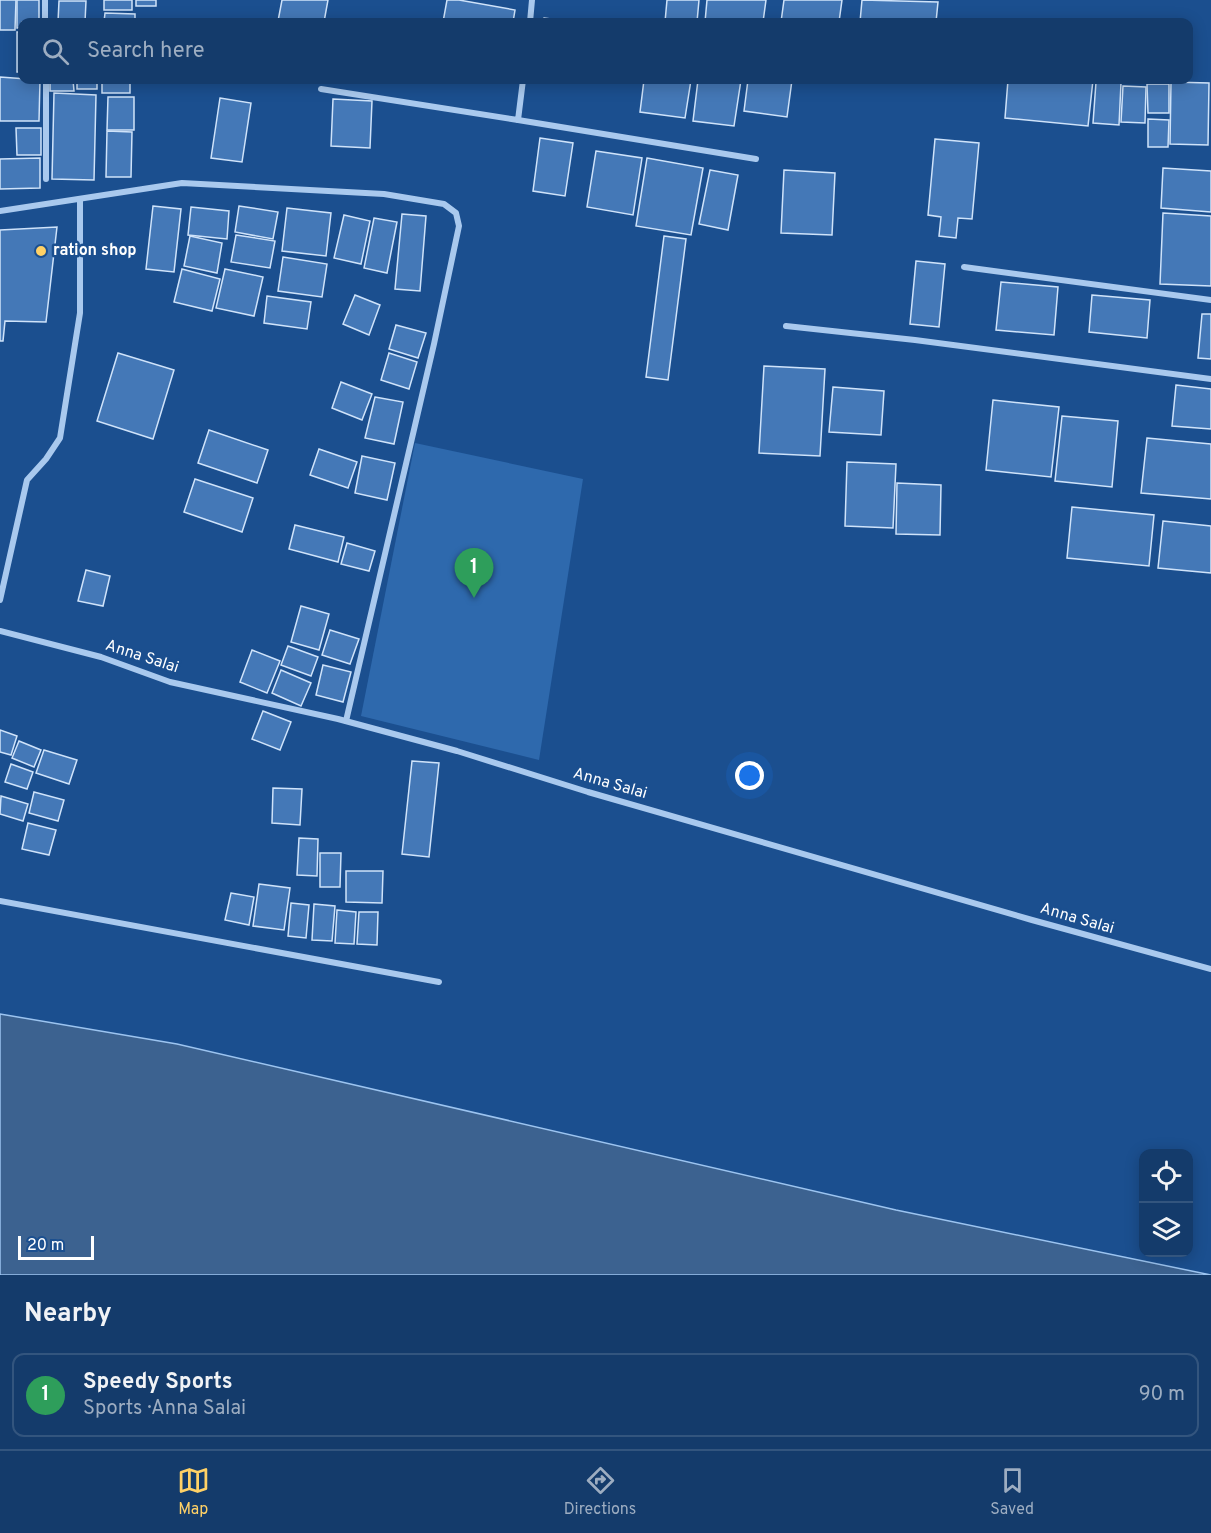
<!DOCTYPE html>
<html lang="en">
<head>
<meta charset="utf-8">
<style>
  body { margin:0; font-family:Overpass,sans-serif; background:#1d4271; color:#f1f3f6 }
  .controls { position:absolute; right:18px; bottom:18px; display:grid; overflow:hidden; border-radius:12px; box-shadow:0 3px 15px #0003 }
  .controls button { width:54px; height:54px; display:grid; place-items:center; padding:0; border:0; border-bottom:2px solid #33557e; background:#143b6b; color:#f1f3f6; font:30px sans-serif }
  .scale { position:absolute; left:18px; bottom:15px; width:76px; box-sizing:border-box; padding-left:6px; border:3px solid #fff; border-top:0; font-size:16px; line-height:21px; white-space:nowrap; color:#fff; -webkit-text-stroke:4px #1b4f8f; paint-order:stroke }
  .you { position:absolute; left:750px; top:776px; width:21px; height:21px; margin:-15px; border:4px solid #fff; border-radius:50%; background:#1a73e8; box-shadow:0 0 0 9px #1a73e833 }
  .badge { display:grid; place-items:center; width:39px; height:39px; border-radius:50%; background:#ffd166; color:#fff; font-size:20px; font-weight:700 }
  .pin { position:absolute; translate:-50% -50px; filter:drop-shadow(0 2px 3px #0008) }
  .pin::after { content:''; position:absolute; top:32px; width:21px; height:18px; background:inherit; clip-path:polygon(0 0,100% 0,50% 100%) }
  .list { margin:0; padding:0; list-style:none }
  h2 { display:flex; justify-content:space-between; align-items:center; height:78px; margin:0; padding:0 24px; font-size:26px }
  h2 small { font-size:20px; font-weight:400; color:#9dadc1 }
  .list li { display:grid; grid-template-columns:39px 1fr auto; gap:18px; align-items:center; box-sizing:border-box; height:84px; margin:0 12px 12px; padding:0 12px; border:2px solid #33557e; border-radius:12px }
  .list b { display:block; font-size:22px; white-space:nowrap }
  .list p { margin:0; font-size:20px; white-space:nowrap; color:#9dadc1 }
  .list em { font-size:20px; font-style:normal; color:#9dadc1 }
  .icon { flex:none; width:33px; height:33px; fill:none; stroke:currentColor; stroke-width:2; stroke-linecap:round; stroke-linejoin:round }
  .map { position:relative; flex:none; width:1211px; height:1275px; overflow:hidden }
  .search { position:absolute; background:#143b6b; box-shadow:0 3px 15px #0003; left:18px; right:18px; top:18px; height:66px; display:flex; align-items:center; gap:15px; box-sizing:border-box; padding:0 21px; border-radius:12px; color:#9dadc1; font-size:22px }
  .sheet { height:174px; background:#143b6b }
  nav { display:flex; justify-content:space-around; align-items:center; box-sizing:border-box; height:84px; border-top:2px solid #33557e; background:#143b6b; font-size:16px; color:#9dadc1 }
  nav a { display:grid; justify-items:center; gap:3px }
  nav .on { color:#ffd166 }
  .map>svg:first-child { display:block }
  .green { fill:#2e69ad }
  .water { fill:#3c6290; stroke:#9cc4f0; stroke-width:1.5 }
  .building { fill:#4478b7; stroke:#cfe3fa; stroke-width:1.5 }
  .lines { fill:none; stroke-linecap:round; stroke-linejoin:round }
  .minor { stroke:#a9c9ee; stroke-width:6 }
  .poi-dot { fill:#ffd166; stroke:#1b4f8f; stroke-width:2 }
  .labels { text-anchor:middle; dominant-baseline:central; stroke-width:5; stroke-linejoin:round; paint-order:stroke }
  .poi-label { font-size:16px; font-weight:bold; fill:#fff; stroke:#1b4f8f; text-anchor:start }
  .street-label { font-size:16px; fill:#fff; stroke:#1b4f8f }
</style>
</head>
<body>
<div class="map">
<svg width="1211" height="1275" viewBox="0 0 1211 1275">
  <rect width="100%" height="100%" fill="#1b4f8f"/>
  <polygon class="green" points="415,443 583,479 539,760 361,716"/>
  <polygon class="water" points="0,1014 177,1044 896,1210 1211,1275 0,1275"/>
  <g class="building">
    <polygon points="0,0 16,0 15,30 0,30"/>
    <polygon points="17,0 39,0 39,22 22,22 22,28 17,28"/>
    <rect x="104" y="0" width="28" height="10"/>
    <rect x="136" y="0" width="20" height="6"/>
    <polygon points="282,0 328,0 324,22 278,21"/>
    <polygon points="447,0 459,0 515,10 513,22 443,22"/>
    <polygon points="667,0 699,0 697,22 665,22"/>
    <polygon points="707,0 766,0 763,22 705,22"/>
    <polygon points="784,0 842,0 839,22 781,22"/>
    <polygon points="862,0 938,2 936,22 860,22"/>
    <polygon points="59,1 86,1 85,22 58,22"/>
    <polygon points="105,13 135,14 135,22 104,22"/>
    <polygon points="544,18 573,22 543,22"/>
    <rect x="17" y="32" width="5" height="40"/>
    <polygon points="0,77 40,80 39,121 0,121"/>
    <polygon points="50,80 73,80 74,91 50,91"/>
    <rect x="77" y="80" width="20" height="9"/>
    <rect x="102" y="80" width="28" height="13"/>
    <polygon points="644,80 691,80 685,118 640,112"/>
    <polygon points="698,80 741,80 734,126 693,121"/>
    <polygon points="748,80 792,80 787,117 744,111"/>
    <polygon points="1008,80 1093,80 1088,126 1005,118"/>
    <polygon points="1096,82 1121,83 1119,125 1093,123"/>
    <polygon points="1171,82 1209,83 1208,145 1170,144"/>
    <polygon points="1147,84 1169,84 1169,113 1148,113"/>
    <polygon points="1123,86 1146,87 1145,123 1121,122"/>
    <polygon points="54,93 96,95 94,180 52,179"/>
    <polygon points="108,97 134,97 134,130 107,130"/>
    <polygon points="220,98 251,103 242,162 211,158"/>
    <polygon points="333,99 372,101 370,148 331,146"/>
    <polygon points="1148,119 1169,120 1168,147 1148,147"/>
    <polygon points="16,128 41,128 41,155 17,155"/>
    <polygon points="107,131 132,132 131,177 106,177"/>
    <polygon points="540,138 573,143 565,196 533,191"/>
    <polygon points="935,139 979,143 972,219 958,218 956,238 939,236 941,217 928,215"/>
    <polygon points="596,151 642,158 633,215 587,207"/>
    <polygon points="40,158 40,188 0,189 0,159"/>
    <polygon points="647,158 703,168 691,235 636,226"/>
    <polygon points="1163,168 1211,171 1211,212 1161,208"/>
    <polygon points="710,170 738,175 728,230 699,224"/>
    <polygon points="784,170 835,173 832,235 781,233"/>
    <polygon points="153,206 181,209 174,272 146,269"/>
    <polygon points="239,206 278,212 273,239 235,232"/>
    <polygon points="191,207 229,211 227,239 188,235"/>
    <polygon points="287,208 331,213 326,256 282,251"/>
    <polygon points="1163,213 1211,216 1211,286 1160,284"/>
    <polygon points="402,214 426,216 420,291 395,289"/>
    <polygon points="344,215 370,221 361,264 334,258"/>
    <polygon points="374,218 397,222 387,273 364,268"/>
    <polygon points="57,227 46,322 5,321 3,341 0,341 0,230"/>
    <polygon points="236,235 275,241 270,268 231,262"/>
    <polygon points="190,236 222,243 217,273 184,266"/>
    <polygon points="664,236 686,239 668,380 646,377"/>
    <polygon points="283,257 327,264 322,297 278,291"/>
    <polygon points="916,261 945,264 939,327 910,324"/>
    <polygon points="182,269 220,279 212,311 174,302"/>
    <polygon points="225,269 263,277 254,316 216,308"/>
    <polygon points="1001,282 1058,287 1054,335 996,330"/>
    <polygon points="355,295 380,305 369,335 343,324"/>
    <polygon points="1092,295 1150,300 1147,338 1089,332"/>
    <polygon points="267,296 311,302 307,329 264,323"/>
    <polygon points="1202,314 1211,314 1211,359 1198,358"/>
    <polygon points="396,325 426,333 418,358 389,349"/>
    <polygon points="118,353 174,370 153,439 97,421"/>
    <polygon points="389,353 417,362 409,389 381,380"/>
    <polygon points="764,366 825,369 820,456 759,453"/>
    <polygon points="341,382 372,394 362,420 332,408"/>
    <polygon points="1176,385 1211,389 1211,429 1172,426"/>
    <polygon points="833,387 884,391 881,435 829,432"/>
    <polygon points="375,397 403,402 394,444 365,438"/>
    <polygon points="993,400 1059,407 1051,477 986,470"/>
    <polygon points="1062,416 1118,421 1112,487 1055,481"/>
    <polygon points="209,430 268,450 257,483 198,463"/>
    <polygon points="1147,438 1211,444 1211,499 1141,493"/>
    <polygon points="319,449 357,462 348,488 310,475"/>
    <polygon points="362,456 395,463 387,500 355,493"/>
    <polygon points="847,462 896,464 893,528 845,526"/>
    <polygon points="195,479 253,498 242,532 184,512"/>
    <polygon points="897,483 941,485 940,535 896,534"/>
    <polygon points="1072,507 1154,515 1149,566 1067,558"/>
    <polygon points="1163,521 1211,526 1211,573 1158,568"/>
    <polygon points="295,525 344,537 338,562 289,549"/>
    <polygon points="347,543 375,551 369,571 341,564"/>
    <polygon points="86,570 110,576 103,606 78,601"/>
    <polygon points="301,606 329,614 319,650 291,642"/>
    <polygon points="330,630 359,639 350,664 322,655"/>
    <polygon points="288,646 318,657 311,676 281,665"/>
    <polygon points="252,650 280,661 267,693 240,682"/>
    <polygon points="323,665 351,672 343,702 316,695"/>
    <polygon points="281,670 311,683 301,706 272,693"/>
    <polygon points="263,711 291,722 280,750 252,739"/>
    <polygon points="0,730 17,736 11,755 0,752"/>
    <polygon points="19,741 41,750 34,767 12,758"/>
    <polygon points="44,750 77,760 69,784 36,773"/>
    <polygon points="412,761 439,763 429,857 402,854"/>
    <polygon points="11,764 33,772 27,789 5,782"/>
    <polygon points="273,788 302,789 300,825 272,823"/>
    <polygon points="34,792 64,800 58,821 29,813"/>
    <polygon points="1,796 28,804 23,821 0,814"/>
    <polygon points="28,823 56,830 49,855 22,849"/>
    <polygon points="299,838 318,839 317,876 297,875"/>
    <polygon points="320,853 341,853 340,887 320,887"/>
    <polygon points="346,871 383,871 382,903 346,902"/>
    <polygon points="259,884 290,888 284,930 253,926"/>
    <polygon points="231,893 254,897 249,925 225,920"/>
    <polygon points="291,903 309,905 306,938 288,936"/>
    <polygon points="314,904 335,906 332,941 312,940"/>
    <polygon points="337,910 356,912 354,944 335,943"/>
    <polygon points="359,912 378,912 377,945 357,944"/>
  </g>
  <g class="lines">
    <g class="minor">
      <polyline points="45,0 45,22"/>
      <polyline points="530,22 532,0"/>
      <polyline points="46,80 46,179"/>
      <polyline points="321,89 518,120 523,80"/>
      <polyline points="518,120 756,159"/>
      <polyline points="0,211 182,183 384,194 444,204 456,213 459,226 434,344 346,721"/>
      <polyline points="964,267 1211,300"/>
      <polyline points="786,326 915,340 1211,379"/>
      <polyline points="0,600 27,480 46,459 60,438 80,313 80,200"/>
      <polyline points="0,631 101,657 170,682 338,719 457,751 588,792 1032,920 1211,969"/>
      <polyline points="0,901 439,982"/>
    </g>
  </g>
  <circle class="poi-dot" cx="41" cy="251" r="6"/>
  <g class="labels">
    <g class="poi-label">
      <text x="53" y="251">ration shop</text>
    </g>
    <g class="street-label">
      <text transform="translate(142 657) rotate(18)">Anna Salai</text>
      <text transform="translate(610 784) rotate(16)">Anna Salai</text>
      <text transform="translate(1077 919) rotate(16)">Anna Salai</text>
    </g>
  </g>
</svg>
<div class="controls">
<button><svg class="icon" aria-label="locate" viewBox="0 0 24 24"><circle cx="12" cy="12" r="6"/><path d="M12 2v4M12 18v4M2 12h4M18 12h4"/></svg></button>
<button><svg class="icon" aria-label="layers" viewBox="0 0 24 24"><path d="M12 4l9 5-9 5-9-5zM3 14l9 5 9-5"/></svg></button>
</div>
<div class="scale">20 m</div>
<div class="you"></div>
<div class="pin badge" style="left:474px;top:598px;background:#2e9e5b">1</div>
<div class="search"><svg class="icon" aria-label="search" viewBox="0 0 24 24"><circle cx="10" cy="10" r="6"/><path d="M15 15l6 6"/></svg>Search here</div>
</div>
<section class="sheet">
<h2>Nearby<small></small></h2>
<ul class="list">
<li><span class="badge" style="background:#2e9e5b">1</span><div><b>Speedy Sports</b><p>Sports · Anna Salai</p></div><em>90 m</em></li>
</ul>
</section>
<nav>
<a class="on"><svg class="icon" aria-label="map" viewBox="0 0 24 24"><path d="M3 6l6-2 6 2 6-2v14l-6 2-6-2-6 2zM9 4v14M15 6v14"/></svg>Map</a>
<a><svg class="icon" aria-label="directions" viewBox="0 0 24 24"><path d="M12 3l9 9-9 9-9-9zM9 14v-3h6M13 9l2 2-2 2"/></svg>Directions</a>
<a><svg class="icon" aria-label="saved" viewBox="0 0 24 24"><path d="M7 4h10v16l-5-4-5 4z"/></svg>Saved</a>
</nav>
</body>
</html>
